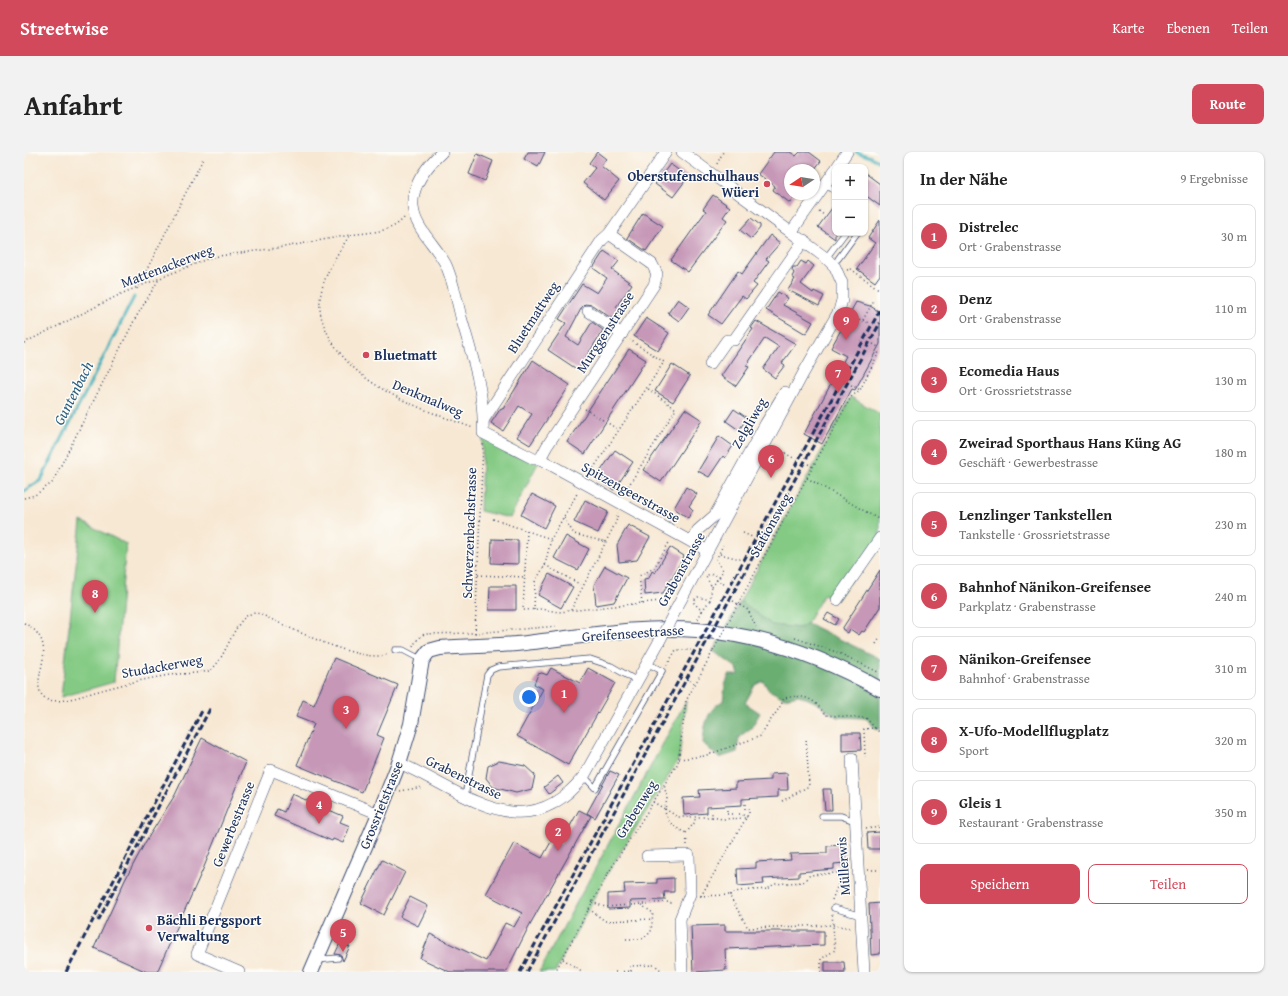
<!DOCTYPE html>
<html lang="de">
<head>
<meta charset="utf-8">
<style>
  body { margin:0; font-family:"Gentium Book Plus",serif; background:#f2f2f2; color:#222 }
  .controls { position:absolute; right:12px; top:12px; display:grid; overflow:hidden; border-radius:8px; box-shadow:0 1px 3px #0004 }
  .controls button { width:36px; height:36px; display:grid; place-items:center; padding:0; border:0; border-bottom:1px solid #e0e0e0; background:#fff; color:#222; font:20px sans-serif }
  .compass { position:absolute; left:760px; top:12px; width:36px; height:36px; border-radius:50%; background:#fff; box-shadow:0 1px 3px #0004; rotate:258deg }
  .you { position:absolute; left:505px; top:545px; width:14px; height:14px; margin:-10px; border:3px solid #fff; border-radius:50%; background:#1a73e8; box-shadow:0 0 0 6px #1a73e833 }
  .badge { display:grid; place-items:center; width:26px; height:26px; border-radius:50%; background:#d1495b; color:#fff; font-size:13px; font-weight:700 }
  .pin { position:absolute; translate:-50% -33px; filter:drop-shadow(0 1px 2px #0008) }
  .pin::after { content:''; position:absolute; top:21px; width:14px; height:12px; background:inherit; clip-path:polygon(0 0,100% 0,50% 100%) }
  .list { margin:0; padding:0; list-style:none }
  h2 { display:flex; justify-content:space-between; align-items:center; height:52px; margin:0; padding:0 16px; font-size:17px }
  h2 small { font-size:13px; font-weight:400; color:#767676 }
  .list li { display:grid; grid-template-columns:26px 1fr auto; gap:12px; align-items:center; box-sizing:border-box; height:64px; margin:0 8px 8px; padding:0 8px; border:1px solid #e0e0e0; border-radius:8px }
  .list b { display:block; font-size:15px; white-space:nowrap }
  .list p { margin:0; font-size:13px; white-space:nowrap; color:#767676 }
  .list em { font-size:13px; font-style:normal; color:#767676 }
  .actions { display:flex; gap:8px; padding:12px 16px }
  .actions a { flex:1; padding:9px 0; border:1px solid #d1495b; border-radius:8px; text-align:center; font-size:14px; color:#d1495b }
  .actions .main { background:#d1495b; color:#fff }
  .map { position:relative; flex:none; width:856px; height:820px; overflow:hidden; border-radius:8px }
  header { display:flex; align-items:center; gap:24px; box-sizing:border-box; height:56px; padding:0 20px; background:#d1495b; color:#fff }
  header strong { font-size:19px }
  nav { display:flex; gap:22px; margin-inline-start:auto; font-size:14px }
  .intro { display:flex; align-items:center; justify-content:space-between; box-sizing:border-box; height:96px; padding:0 24px }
  h1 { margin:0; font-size:28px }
  .button { padding:10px 18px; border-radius:8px; background:#d1495b; color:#fff; font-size:14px; font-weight:700 }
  main { display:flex; gap:24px; padding:0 24px }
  aside { flex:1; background:#fff; border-radius:8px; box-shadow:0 1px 3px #0004 }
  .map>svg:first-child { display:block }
  .green { fill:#84ca84; stroke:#507c71 }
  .forest { fill:#6bae72; stroke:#436e68 }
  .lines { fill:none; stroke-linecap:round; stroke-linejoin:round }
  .stream { stroke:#40b0bb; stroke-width:3 }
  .building { fill:#c697b7 }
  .service-casing { stroke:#3c4b70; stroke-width:7 }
  .minor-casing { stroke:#3c4b70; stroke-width:12 }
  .tertiary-casing { stroke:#3c4b70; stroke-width:16 }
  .path { stroke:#3c4b70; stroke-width:1.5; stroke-dasharray:1 3; stroke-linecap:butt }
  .service { stroke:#fff; stroke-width:5.5 }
  .minor { stroke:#fff; stroke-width:11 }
  .tertiary { stroke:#fff; stroke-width:14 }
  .rail { stroke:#1b2f5e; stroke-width:3; stroke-dasharray:6 3; stroke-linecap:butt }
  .minor-bridge-casing { stroke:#3c4b70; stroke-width:12; stroke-linecap:butt }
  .path-bridge { stroke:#3c4b70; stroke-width:1.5; stroke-dasharray:1 3; stroke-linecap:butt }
  .minor-bridge { stroke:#fff; stroke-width:11 }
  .poi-dot { fill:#d1495b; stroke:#fdfcf7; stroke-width:1.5 }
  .labels { text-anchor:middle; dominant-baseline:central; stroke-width:3; stroke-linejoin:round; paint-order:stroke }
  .poi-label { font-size:14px; font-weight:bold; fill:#1b2f5e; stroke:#fdfcf7; text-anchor:start }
  .street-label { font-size:14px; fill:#1b2f5e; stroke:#fdfcf7 }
  .water-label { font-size:15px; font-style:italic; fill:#285c7f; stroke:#fdfcf7 }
</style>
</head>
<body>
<header>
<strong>Streetwise</strong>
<nav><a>Karte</a><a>Ebenen</a><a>Teilen</a></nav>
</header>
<div class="intro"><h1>Anfahrt</h1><a class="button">Route</a></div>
<main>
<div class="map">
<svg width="856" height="820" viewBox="0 0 856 820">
  <rect width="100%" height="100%" fill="#fdfcf7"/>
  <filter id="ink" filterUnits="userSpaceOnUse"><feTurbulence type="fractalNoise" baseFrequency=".025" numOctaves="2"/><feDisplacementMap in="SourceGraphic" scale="8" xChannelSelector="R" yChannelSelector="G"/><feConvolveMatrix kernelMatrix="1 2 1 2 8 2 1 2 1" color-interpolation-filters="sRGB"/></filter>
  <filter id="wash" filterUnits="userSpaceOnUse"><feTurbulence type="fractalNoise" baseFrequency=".012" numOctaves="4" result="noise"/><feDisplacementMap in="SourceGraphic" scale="16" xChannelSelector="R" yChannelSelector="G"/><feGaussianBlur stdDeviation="0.9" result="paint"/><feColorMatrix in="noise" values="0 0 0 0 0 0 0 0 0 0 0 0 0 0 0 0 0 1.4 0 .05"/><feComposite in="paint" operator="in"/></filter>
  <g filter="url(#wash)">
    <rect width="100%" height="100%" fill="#f7e8d3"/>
    <g class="green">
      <polygon points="827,245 856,262 856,386 813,448 800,442 783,471 776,476 748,473 716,449"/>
      <polygon points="459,281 516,307 486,366 456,359"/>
      <polygon points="57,369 102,392 90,530 37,545"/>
      <polygon points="662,549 655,607 583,722 531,820 515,820"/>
    </g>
    <path class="forest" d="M716,449l32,24 28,3 7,-5 73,36v71l-5,-2 -9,-10 -29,-1 -20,-14 -18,-8 -15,3 -15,-8 -6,-9 -8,4 -10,18 15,10 -9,15 -12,9 -2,15 -18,6 -16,-15c1,-17 4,-34 20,-42l2,-16 4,-10h10l-2,-7 -24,-17z"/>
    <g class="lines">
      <g class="stream">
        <polyline points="832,0 847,5 856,10"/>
        <polyline points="0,339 17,328 110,145"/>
      </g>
    </g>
    <g id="blocks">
      <g class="building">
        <polygon points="504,0 521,0 514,15 500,7"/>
        <polygon points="573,0 582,7 577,14 595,29 580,48 559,31 571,16 565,11"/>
        <polygon points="750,0 766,0 772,4 776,0 785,0 797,9 790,18 766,18 766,42 772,42 766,51 749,38 751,34 734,22"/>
        <polygon points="453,2 469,9 461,29 445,22"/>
        <polygon points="646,12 664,25 649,45 631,32"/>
        <polygon points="841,21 856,32 856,54 841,43"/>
        <polygon points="689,43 706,55 699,65 703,68 664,120 647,108 682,59 679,57"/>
        <polygon points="811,52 811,87 794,75"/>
        <polygon points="619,61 639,74 622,99 603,86"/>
        <polygon points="727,66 736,73 736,76 727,87 716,78"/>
        <polygon points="856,68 856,123 851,130 833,117 851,91 844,86"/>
        <polygon points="746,83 756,91 742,107 745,109 729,131 733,134 722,147 718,144 697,172 684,163 714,119 718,122"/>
        <polygon points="580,99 595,109 588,118 608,132 592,155 597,158 590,168 568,153 561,152 558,155 542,185 554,193 568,170 579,178 554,218 524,198 542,171 535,167 558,132 573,141 583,126 569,116"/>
        <polygon points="777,109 782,112 784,109 790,114 777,132 789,141 790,139 800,144 795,154 764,138 771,127 768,125 770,121 768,118 769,115 773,115"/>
        <polygon points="754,140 764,146 759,153 789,170 782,182 742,158"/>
        <polygon points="654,147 665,155 655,169 644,161"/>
        <polygon points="832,150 846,154 856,160 856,192 831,238 828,237 798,292 780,282 822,204 807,196"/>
        <polygon points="622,166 645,181 634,199 610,184"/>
        <polygon points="732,169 772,192 758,211 761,213 751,226 739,217 755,195 741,186 722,214 725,215 712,234 697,224 729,177 727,176"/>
        <polygon points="605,197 622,208 561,302 543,290"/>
        <polygon points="509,208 546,233 506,293 493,285 508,262 495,254 479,279 467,271 477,256 479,257"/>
        <polygon points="648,212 666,224 649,250 631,239"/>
        <polygon points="661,257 678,268 637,330 619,318"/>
        <polygon points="710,257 723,266 715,278 702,269"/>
        <polygon points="695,284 709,294 701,306 699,304 685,325 674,319"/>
        <polygon points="591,298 609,310 590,338 572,326"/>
        <polygon points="662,335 673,342 665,354 669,358 664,366 650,356"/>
        <polygon points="508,342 531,354 520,376 497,363"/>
        <polygon points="561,348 584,360 574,381 550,370"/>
        <polygon points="604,373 626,385 613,408 595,410 593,393"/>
        <polygon points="542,384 565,397 554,418 530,406"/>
        <polygon points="468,387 494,388 494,412 467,411"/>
        <polygon points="646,395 660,404 639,441 621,443 620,427 625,426 628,419 631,421"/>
        <polygon points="581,414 603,426 590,450 572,453 570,433"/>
        <polygon points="856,418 856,455 840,480 838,479 835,483 826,477 824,481 818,477"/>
        <polygon points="525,422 549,435 537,456 514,443"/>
        <polygon points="466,434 492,434 492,458 465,458"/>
        <polygon points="804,461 815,467 811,473 800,467"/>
        <polygon points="310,506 374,533 353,583 360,586 338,640 273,613 290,572 272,565 279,548 290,553"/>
        <polygon points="527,516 556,531 564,516 591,531 544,613 493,584 519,537 510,532 514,522 518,521 523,523"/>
        <polygon points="818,581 836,581 837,598 818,599"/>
        <polygon points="178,586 222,610 180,715 133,820 123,820 70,796 101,728 122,689 151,643"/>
        <polygon points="475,609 501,614 511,623 508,637 492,641 469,635 462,626 464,614"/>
        <polygon points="586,619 595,623 571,666 563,661"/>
        <polygon points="763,621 764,638 754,638 754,645 718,647 718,653 683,655 683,661 660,663 659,646 676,645 675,638 712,636 712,630 747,628 747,622"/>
        <polygon points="534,624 539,631 525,642 520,635"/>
        <polygon points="799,637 807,637 808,658 801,658"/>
        <polygon points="268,642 319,664 316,670 326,674 319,691 309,687 308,689 250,664 253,657 260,660"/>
        <polygon points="555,658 567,664 505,774 482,820 426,820 396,806 406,782 462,809 481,771 490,775 498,761 462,742 490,691 518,706 528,688 536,692"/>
        <polygon points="856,680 856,697 844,697 843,681"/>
        <polygon points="820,693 821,711 810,712 810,717 775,720 775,725 739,727 740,732 714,734 713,717 732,716 732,710 767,708 766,702 803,701 803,694"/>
        <polygon points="358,708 381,720 360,763 337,751"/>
        <polygon points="650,726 650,740 640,740 641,748 606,749 606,756 584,757 584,742 601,741 600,732 633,731 633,727"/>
        <polygon points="386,745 404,754 394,774 376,765"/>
        <polygon points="856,751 856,802 847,803 845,752"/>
        <polygon points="701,773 701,779 800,779 800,793 701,797 702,818 669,820 667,774"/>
        <polygon points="317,789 320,795 326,794 319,809 317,803 311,802"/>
        <polygon points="801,810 820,810 821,820 801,820"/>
      </g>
    </g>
  </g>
  <g filter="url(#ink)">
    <use href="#blocks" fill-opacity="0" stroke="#3c4b70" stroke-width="1"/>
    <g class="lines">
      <defs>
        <g id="service">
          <polyline points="801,32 811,39"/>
          <polyline points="802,106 821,81"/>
          <polyline points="814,107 833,81"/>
          <polyline points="371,498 379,498 398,508"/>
          <polyline points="560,624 571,636 638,519 623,511"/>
          <polyline points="441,644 463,523 467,518 474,515 566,507 587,514 613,529"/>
          <polyline points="798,664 817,664 831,669"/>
          <polyline points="810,756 837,764"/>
          <polyline points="305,778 324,787 322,791"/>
          <polyline points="292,808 314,806"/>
        </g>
        <g id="minor">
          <path d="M418,0c-15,14 -31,34 -29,55 2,22 23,38 33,58 7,16 11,35 15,52 11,39 24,76 22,116l51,26h6"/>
          <polyline points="813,15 823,0"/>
          <polyline points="768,79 811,18"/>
          <polyline points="564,159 598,182"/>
          <polyline points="686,212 703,188 710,188 780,88"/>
          <polyline points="460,267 578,88 585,82 642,0"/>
          <polyline points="516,307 523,294 630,133 633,122 628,112 585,82"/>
          <polyline points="516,307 684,399"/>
          <polyline points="667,389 674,378 691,363 742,271 761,240"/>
          <polyline points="813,448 856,386"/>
          <polyline points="651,459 780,220 815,159 818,148 818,131 811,115 802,106 658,0"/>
          <polyline points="828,606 840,820"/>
          <path d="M375,611c65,28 125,88 185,13l75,-134"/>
          <polyline points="623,704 665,703 666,742 656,767 658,820"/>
          <polyline points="215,820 173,802 247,618 355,662"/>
        </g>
        <path id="tertiary" d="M287,820l68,-158 20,-51 12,-39 11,-64 7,-9 11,-3c25,-2 50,-2 76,-4 59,-6 121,-19 181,-14 65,5 126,27 183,59"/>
      </defs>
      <use href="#service" class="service-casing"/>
      <use href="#minor" class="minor-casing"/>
      <use href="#tertiary" class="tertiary-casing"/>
      <g class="path">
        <polyline points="693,12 699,0"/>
        <polyline points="795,59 801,64"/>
        <path d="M380,66c-13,15 -35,14 -54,17 -13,19 -28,42 -30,65 -1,12 2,22 7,32 27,56 93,76 146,96"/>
        <polyline points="823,118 827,117 856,138"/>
        <polyline points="113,137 180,5"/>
        <polyline points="824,163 845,171"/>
        <polyline points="839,168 850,148"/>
        <polyline points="0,191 99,141 188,105 260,95 326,83"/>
        <polyline points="849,192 856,196"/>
        <polyline points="811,212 823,212"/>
        <polyline points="827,233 836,238"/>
        <polyline points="561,257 595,278"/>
        <polyline points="761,301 771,307"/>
        <polyline points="784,312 789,315"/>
        <polyline points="565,323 640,210 606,188"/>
        <polyline points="783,326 856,368"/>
        <polyline points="600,341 652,257 623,236"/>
        <polyline points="0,346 11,343 28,331 111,167 135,127"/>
        <polyline points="540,366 550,382 582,390"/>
        <polyline points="469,367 503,379 499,458 516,457 535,460 646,448"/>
        <polyline points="503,379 527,387 554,340"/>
        <polyline points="719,381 728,385"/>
        <polyline points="745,383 750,385"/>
        <polyline points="696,402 716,407"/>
        <polyline points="521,413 559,434"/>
        <polyline points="454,423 501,425"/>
        <polyline points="692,428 702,433"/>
        <polyline points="688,435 696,424"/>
        <polyline points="709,449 724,458 732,475"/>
        <polyline points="618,451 615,424 630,416 646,389"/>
        <polyline points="714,452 827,245 836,238 856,198"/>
        <polyline points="510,458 511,430 521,413 527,387"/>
        <polyline points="547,458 592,370 594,361"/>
        <polyline points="678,459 686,448"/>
        <polyline points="674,467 678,459 670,451 670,448 674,445 686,448 688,435 682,425 685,422 696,424 699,418 692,408 699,393"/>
        <path d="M0,471c42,22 0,59 21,75 10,8 39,-3 50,-6 25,-7 49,-13 75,-17 13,-2 26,-1 39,-4 20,-12 26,-65 51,-57 27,12 101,51 128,40"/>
        <polyline points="451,481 459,292"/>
        <polyline points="771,486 815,501 856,521"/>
        <polyline points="852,492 856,486"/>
        <polyline points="389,495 392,489 400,482 451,481 534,474"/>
        <polyline points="643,513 652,498 667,498"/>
        <polyline points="666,529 671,532"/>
        <polyline points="851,576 856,581"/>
        <path d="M655,607l25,-3 57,-20c7,-16 17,-22 23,-38 21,-4 30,0 41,17l41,3 9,10 -11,1 1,28"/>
        <polyline points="376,639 399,635"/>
        <polyline points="758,649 785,634 782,585"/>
        <polyline points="629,650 641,657 643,647 640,632"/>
        <polyline points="641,657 654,665 688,665 688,659"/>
        <path d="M641,657c0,13 11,19 21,24"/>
        <polyline points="703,658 703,662 717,662 723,665"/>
        <polyline points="688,665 698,667 722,666"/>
        <polyline points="842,677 856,675"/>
        <polyline points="663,693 662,681 671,670 671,666"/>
        <polyline points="844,718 856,718"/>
        <polyline points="706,743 715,739 744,737 750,732 779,730 786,723 812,721 823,717"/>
        <polyline points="676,744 705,743 724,776 809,773 827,776"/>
        <polyline points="677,744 725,661 725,657 721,657 721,651"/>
        <polyline points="808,748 820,717"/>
        <polyline points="568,750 581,755 645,750 650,753"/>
        <polyline points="565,757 581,769 629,767"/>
        <polyline points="602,787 618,787 627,780 629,761 616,752"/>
        <polyline points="539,807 559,820"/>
        <polyline points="0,819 3,820"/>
        <polyline points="531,820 583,723 654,611 662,549 689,499"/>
        <polyline points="591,820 607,819 606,814 631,813 639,820"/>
        <polyline points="797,820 797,807 811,798 808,762"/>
      </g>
      <use href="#service" class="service"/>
      <use href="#minor" class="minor"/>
      <use href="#tertiary" class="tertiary"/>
      <g class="rail">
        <polyline points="74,769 187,555"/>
        <polyline points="42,820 179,557"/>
        <polyline points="496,820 856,158"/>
        <polyline points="503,820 856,171"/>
      </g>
      <defs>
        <polyline id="minor-bridge" points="635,490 651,459"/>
      </defs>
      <use href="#minor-bridge" class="minor-bridge-casing"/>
      <polyline class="path-bridge" points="689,499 714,452"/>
      <use href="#minor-bridge" class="minor-bridge"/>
    </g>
  </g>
  <g class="poi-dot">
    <circle cx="743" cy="32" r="4"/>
    <circle cx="342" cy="203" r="4"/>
    <circle cx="125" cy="776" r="4"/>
  </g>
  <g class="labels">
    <g class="poi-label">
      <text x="735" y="24" text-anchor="end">Oberstufenschulhaus<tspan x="735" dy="16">Wüeri</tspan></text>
      <text x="350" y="203">Bluetmatt</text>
      <text x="133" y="768">Bächli Bergsport<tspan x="133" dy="16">Verwaltung</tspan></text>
    </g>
    <g class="street-label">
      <text transform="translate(143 114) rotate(-21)">Mattenackerweg</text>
      <text transform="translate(509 165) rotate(-57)">Bluetmattweg</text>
      <text transform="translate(581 180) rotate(-57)">Murggenstrasse</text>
      <text transform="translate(404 246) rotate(23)">Denkmalweg</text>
      <text transform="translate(725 271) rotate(-60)">Zelgliweg</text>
      <text transform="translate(607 340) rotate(29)">Spitzengeerstrasse</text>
      <text transform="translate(746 373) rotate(-61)">Stationsweg</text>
      <text transform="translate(445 381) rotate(-88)">Schwerzenbachstrasse</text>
      <text transform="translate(657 417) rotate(-61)">Grabenstrasse</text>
      <text transform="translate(609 481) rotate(-4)">Greifenseestrasse</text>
      <text transform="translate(138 514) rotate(-10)">Studackerweg</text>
      <text transform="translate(440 625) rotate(26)">Grabenstrasse</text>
      <text transform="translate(357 653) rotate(-68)">Grossrietstrasse</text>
      <text transform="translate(612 657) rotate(-58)">Grabenweg</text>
      <text transform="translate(209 672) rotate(-68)">Gewerbestrasse</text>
      <text transform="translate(819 714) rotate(-94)">Müllerwis</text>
    </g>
    <g class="water-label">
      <text transform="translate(49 241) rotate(-63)">Guntenbach</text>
    </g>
  </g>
</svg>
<div class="controls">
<button>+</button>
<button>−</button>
</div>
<svg class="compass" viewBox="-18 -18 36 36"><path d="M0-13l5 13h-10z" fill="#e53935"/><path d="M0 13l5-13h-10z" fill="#767676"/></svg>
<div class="you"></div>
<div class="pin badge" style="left:540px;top:561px">1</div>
<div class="pin badge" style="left:534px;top:699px">2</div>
<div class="pin badge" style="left:322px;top:577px">3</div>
<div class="pin badge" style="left:295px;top:672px">4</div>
<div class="pin badge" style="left:319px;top:800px">5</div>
<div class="pin badge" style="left:747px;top:326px">6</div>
<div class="pin badge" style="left:814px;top:241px">7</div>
<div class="pin badge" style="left:71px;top:461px">8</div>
<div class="pin badge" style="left:822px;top:188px">9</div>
</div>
<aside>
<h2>In der Nähe<small>9 Ergebnisse</small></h2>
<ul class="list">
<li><span class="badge">1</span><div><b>Distrelec</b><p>Ort · Grabenstrasse</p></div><em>30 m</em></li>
<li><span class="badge">2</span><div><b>Denz</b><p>Ort · Grabenstrasse</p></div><em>110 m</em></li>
<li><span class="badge">3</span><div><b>Ecomedia Haus</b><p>Ort · Grossrietstrasse</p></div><em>130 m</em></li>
<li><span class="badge">4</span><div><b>Zweirad Sporthaus Hans Küng AG</b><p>Geschäft · Gewerbestrasse</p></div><em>180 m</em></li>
<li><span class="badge">5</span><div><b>Lenzlinger Tankstellen</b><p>Tankstelle · Grossrietstrasse</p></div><em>230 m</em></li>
<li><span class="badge">6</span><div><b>Bahnhof Nänikon-Greifensee</b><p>Parkplatz · Grabenstrasse</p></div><em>240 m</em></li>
<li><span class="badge">7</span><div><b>Nänikon-Greifensee</b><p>Bahnhof · Grabenstrasse</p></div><em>310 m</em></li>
<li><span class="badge">8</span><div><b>X-Ufo-Modellflugplatz</b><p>Sport</p></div><em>320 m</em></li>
<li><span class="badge">9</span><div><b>Gleis 1</b><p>Restaurant · Grabenstrasse</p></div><em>350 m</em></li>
</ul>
<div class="actions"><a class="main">Speichern</a><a>Teilen</a></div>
</aside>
</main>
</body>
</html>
